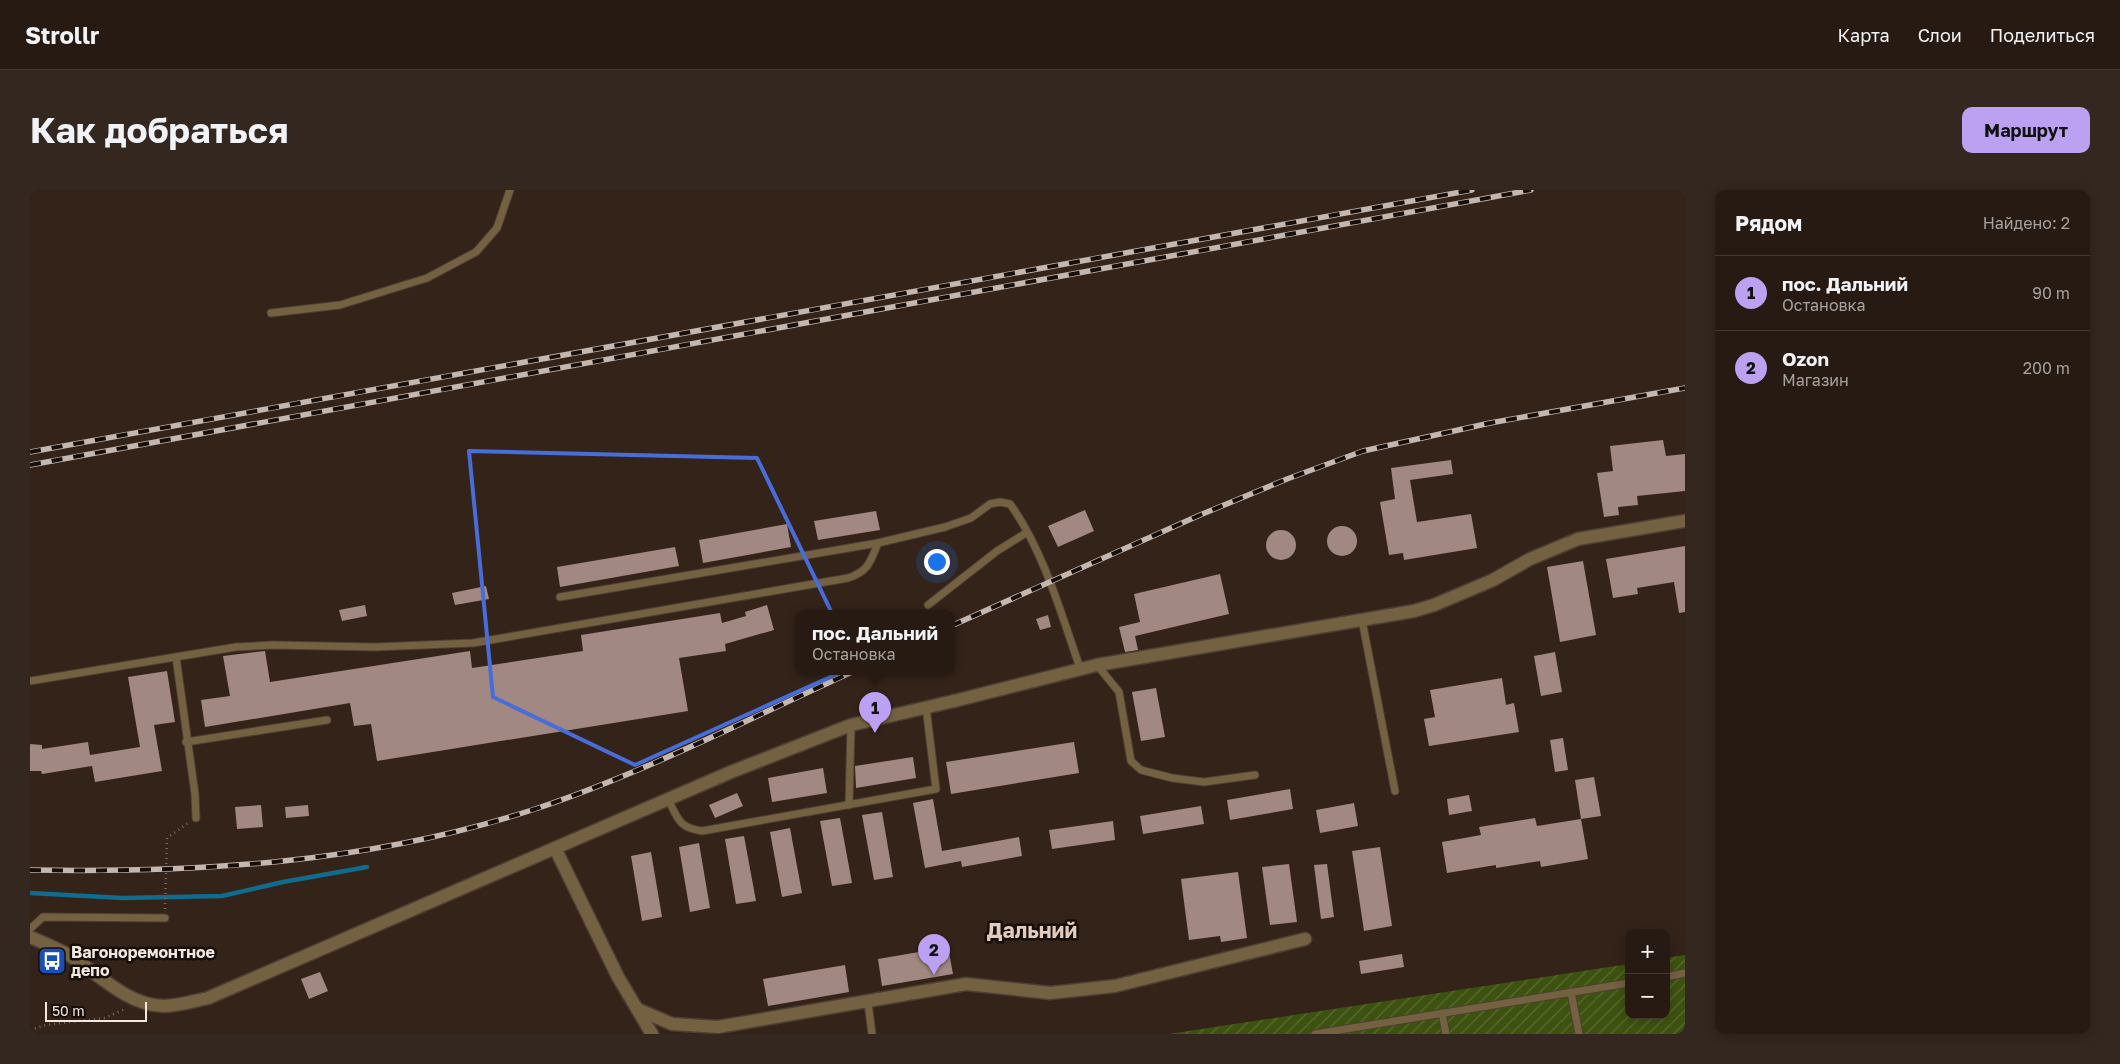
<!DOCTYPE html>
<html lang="ru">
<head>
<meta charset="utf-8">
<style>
  body { margin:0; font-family:"Golos Text",sans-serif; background:#332720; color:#f1f3f6 }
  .controls { position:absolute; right:15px; bottom:15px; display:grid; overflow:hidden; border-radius:10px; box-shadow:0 2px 12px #0003 }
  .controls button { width:45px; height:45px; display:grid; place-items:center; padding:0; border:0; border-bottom:1px solid #433832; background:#271a12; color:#f1f3f6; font:25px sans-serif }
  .scale { position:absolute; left:15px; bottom:12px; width:102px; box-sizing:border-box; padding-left:5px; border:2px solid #f3e7e0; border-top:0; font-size:14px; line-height:18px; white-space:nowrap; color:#f3e7e0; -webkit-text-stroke:4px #160e0a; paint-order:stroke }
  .you { position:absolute; left:906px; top:371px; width:18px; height:18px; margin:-12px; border:4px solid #fff; border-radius:50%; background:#1a73e8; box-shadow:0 0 0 8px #1a73e833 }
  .badge { display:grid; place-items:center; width:32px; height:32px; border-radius:50%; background:#bca0f2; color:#111; font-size:16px; font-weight:700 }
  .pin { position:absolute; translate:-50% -41px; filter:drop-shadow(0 1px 2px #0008) }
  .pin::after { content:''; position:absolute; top:26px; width:18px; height:15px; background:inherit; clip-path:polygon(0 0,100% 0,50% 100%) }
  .popup { position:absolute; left:765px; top:420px; width:160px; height:65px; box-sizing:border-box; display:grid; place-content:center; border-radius:10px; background:#271a12; filter:drop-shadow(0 1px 4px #0005); font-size:16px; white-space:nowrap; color:#a4a19f }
  .popup b { font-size:19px; color:#f1f3f6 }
  .popup::after { content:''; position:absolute; left:50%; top:100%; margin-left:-10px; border:10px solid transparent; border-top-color:#271a12 }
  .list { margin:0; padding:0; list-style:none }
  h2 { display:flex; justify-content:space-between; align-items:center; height:65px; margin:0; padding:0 20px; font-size:21px }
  h2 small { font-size:16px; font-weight:400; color:#a4a19f }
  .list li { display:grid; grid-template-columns:32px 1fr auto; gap:15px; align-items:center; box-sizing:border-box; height:75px; padding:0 20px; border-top:1px solid #433832 }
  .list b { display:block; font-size:19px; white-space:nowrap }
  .list p { margin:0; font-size:16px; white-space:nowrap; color:#a4a19f }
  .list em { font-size:16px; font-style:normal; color:#a4a19f }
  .map { position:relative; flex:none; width:1655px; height:844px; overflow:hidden; border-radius:10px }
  header { display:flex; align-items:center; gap:30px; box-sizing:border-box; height:70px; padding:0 25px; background:#271a12; border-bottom:1px solid #433832 }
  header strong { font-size:24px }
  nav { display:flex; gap:28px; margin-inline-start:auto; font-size:18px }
  .intro { display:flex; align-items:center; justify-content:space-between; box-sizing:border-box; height:120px; padding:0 30px }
  h1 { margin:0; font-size:35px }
  .button { padding:12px 22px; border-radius:10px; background:#bca0f2; color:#111; font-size:18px; font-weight:700 }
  main { display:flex; gap:30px; padding:0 30px }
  aside { flex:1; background:#271a12; border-radius:10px; box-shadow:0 2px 12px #0003 }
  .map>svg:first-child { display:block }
  .garden { fill:url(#garden-furrows) }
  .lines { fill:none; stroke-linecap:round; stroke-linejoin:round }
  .stream { stroke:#106b8d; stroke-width:4.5 }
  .building { fill:#a28883 }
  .service-casing { stroke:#4f3e34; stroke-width:9 }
  .minor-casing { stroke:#4f3e34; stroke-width:15 }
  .tertiary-casing { stroke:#4f3e34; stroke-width:15 }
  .path { stroke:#796a61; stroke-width:2.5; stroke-dasharray:1 4; stroke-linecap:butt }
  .service { stroke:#736141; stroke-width:7 }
  .minor { stroke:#736141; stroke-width:12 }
  .tertiary { stroke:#736141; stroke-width:12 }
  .rail-casing { stroke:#c4b7af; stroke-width:5.5 }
  .rail { stroke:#160e0a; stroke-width:4; stroke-dasharray:11; stroke-linecap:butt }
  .marked { fill:none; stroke:#486dda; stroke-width:4; stroke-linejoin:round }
  .labels { text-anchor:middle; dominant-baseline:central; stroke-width:5; stroke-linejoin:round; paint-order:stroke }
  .poi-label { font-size:16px; font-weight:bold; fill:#f3e7e0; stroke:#160e0a; text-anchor:start }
  .district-label { font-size:21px; font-weight:bold; fill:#e2cbbd; stroke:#160e0a }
</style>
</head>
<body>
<header>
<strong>Strollr</strong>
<nav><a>Карта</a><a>Слои</a><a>Поделиться</a></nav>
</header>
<div class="intro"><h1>Как добраться</h1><a class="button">Маршрут</a></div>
<main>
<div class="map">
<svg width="1655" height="844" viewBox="0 0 1655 844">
  <defs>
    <pattern id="garden-furrows" width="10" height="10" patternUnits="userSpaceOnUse" patternTransform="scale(1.25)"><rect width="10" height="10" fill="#3d5210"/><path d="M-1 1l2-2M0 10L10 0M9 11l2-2" fill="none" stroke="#5a6b32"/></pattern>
  </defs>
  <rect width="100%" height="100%" fill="#342318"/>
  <polygon class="garden" points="1655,765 1655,844 1139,844 1599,774 1599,825 1636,825 1636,768"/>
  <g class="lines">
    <polyline class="stream" points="0,703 93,708 192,706 253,692 337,677"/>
  </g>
  <g class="building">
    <polygon points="1633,250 1636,266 1655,264 1655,301 1607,306 1608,315 1588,317 1589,325 1574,327 1567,283 1583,281 1580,256"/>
    <polygon points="1421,270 1423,284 1380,290 1387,332 1441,324 1447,358 1374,370 1373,363 1359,365 1350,312 1365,309 1361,278"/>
    <polygon points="1055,320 1064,341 1028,357 1018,336"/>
    <polygon points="846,321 850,340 788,350 784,331"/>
    <polygon points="757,334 761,357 673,373 669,350"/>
    <circle cx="1312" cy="351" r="15"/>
    <circle cx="1251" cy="355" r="15"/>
    <polygon points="1655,356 1655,422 1649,423 1644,392 1607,398 1608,404 1583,408 1576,369"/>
    <polygon points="645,357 649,376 530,397 527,377"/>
    <polygon points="1553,371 1566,445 1530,452 1517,377"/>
    <polygon points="1190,384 1199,424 1105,446 1108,460 1095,462 1089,437 1110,432 1104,404"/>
    <polygon points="456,396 459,409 425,415 422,403"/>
    <polygon points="335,415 337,426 312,431 309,420"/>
    <polygon points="737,415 744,440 695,454 696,461 649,468 658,521 347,571 341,534 324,536 320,513 175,537 171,510 200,506 193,466 235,461 240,492 440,461 442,478 553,461 551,445 690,423 692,433 716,426 715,422"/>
    <polygon points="1018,425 1021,437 1010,440 1006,429"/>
    <polygon points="1525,462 1532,502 1511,506 1504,466"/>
    <polygon points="137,481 145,532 124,535 132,581 65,592 62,576 12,584 11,581 0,581 0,554 12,555 12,559 58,552 60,565 110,557 98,487"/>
    <polygon points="1472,488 1476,515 1484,513 1489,542 1399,556 1394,529 1405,527 1400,500"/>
    <polygon points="1126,498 1135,547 1111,551 1102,502"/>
    <polygon points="1533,548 1538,580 1525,582 1520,550"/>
    <polygon points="1044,552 1049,583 921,604 916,572"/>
    <polygon points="883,567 886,588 826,598 825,576"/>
    <polygon points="793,578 797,603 742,612 738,588"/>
    <polygon points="1564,587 1571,626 1551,629 1545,590"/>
    <polygon points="1260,599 1263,619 1200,630 1197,610"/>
    <polygon points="707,603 713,616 685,628 679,615"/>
    <polygon points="1439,605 1442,621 1419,625 1417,609"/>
    <polygon points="903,609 912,661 989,647 992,666 932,677 931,671 895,678 883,613"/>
    <polygon points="1324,613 1328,636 1290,643 1286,620"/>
    <polygon points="231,615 233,637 207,639 205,617"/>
    <polygon points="278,615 279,626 256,628 255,617"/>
    <polygon points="1171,616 1174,634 1113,644 1110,626"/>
    <polygon points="852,622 863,687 844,690 832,625"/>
    <polygon points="810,628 822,693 802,696 790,631"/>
    <polygon points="1505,628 1507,636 1551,629 1558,669 1511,677 1510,671 1466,678 1466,675 1417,683 1412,652 1451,645 1449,637"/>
    <polygon points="1083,631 1085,650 1022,659 1019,640"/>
    <polygon points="760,638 772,703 752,707 740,642"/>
    <polygon points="714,646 726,711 706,714 695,649"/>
    <polygon points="669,653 680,718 660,722 649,657"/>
    <polygon points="1350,657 1362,736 1334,741 1322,661"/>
    <polygon points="621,662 632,727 612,731 601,666"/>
    <polygon points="1259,674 1267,732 1240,735 1232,677"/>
    <polygon points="1297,674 1304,727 1291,729 1284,675"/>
    <polygon points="1208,682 1217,748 1191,752 1190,746 1159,750 1151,689"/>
    <polygon points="918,757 923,784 852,796 848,769"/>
    <polygon points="1372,764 1374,777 1331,784 1329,771"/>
    <polygon points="815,775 819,802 738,816 733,789"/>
    <polygon points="290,782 298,801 279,809 271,789"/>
  </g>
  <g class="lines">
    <defs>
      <g id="service">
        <polyline points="241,123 310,115 397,88 446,62 467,38 480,0"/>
        <path d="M530,407l318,-54 67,-16 26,-9 19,-14 10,-2 10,2c33,45 52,112 70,164"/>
        <polyline points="898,415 967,361 996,343"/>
        <polyline points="1332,430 1365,601"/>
        <polyline points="146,467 165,604 166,628"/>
        <polyline points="1067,475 1089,502 1101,571 1111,580 1142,588 1174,592 1225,585"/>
        <path d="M0,491l206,-34 36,-2 103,2 98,-4 375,-65c21,-7 22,-16 30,-35"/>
        <polyline points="156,552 297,530"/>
        <path d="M638,609c10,20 11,29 34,32l234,-42 -10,-82"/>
        <polyline points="819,615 821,535"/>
        <polyline points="0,739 13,727 135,728"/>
        <polyline points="1636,787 1655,783"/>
        <polyline points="1541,802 1549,844"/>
        <polyline points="838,813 842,844"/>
        <polyline points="1412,823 1416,844"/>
        <polyline points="1285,844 1599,793"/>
      </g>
      <g id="minor">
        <polyline points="924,511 1067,475 1384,421 1404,415 1463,390 1500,369 1548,349 1655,331"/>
        <polyline points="525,658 588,787 622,844"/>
        <polyline points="607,819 642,834 688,837 936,794 1020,803 1085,796 1275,749"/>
      </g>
      <path id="tertiary" d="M0,747c14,6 29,12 42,20 27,18 56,48 91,49 15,0 31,-5 45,-8l523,-226 120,-47 103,-24"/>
    </defs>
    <use href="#service" class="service-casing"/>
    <use href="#minor" class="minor-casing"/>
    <use href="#tertiary" class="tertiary-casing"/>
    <g class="path">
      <polyline points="135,719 137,648 158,633"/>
      <polyline points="0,840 16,835 75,828 95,819"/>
    </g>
    <use href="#service" class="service"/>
    <use href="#minor" class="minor"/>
    <use href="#tertiary" class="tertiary"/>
    <defs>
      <g id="rail">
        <polyline points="0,262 1442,0"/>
        <polyline points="0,275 1501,0"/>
        <polyline points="921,436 1170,325 1257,289 1333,261 1460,233 1655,198"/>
        <path d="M0,680c169,3 339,-7 502,-60 110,-36 214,-90 320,-138"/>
      </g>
    </defs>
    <use href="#rail" class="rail-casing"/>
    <use href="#rail" class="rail"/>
  </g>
  <path class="marked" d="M439,261l288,7 100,207 -222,100 -142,-68z"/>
  <defs>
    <symbol id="bus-square" viewBox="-11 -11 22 22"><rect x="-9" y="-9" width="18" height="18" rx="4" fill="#1a4fb4" stroke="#160e0a"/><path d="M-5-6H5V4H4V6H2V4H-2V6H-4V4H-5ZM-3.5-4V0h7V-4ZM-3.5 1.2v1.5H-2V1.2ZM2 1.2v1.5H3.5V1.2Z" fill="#fff"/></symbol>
  </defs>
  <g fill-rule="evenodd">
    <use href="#bus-square" x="6" y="755" width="32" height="32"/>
  </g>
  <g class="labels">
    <g class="poi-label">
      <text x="41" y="762">Вагоноремонтное<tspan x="41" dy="18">депо</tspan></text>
    </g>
    <g class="district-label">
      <text x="1002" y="740">Дальний</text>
    </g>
  </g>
</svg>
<div class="controls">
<button>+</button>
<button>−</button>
</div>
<div class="scale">50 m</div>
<div class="you"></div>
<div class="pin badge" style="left:845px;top:543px">1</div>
<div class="popup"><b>пос. Дальний</b>Остановка</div>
<div class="pin badge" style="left:904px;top:785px">2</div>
</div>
<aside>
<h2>Рядом<small>Найдено: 2</small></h2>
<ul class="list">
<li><span class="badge">1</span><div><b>пос. Дальний</b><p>Остановка</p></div><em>90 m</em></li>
<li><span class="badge">2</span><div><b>Ozon</b><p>Магазин</p></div><em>200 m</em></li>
</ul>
</aside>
</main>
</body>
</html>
